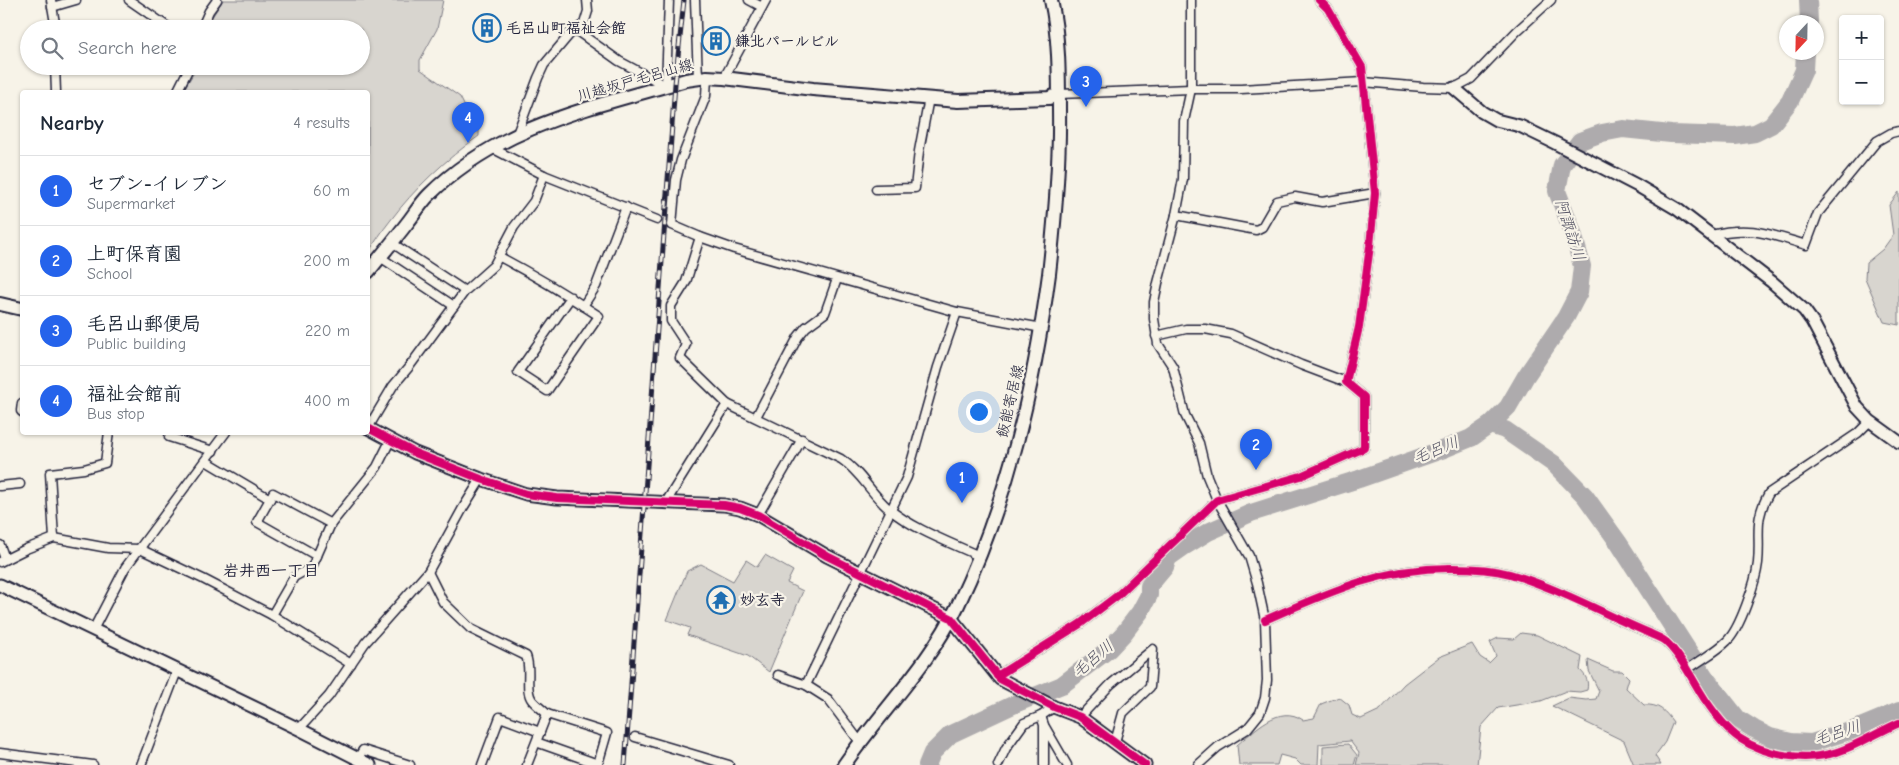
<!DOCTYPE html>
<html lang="en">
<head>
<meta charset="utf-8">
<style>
  body { margin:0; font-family:"Comic Neue","Klee One",sans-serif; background:#f2f2f3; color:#1f2937 }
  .controls { position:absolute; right:15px; top:15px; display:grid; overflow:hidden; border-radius:5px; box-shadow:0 1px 4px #0004 }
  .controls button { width:45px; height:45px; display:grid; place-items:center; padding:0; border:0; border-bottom:1px solid #e0e1e3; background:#fff; color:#1f2937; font:25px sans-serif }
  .compass { position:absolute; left:1779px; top:15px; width:45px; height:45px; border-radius:50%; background:#fff; box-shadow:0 1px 4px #0004; rotate:202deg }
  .you { position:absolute; left:978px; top:411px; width:18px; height:18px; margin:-12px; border:4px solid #fff; border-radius:50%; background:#1a73e8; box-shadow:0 0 0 8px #1a73e833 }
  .badge { display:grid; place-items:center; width:32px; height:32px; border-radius:50%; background:#2563eb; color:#fff; font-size:16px; font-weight:700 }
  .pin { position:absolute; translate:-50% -41px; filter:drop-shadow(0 1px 2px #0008) }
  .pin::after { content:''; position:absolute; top:26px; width:18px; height:15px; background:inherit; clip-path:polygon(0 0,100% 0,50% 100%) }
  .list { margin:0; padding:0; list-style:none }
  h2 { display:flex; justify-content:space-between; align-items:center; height:65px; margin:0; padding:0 20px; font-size:21px }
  h2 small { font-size:16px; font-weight:400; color:#747a83 }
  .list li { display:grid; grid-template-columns:32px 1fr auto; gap:15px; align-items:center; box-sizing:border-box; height:70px; padding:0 20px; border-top:1px solid #e0e1e3 }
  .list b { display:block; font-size:19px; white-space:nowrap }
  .list p { margin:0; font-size:16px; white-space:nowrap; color:#747a83 }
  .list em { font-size:16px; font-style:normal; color:#747a83 }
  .icon { flex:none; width:28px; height:28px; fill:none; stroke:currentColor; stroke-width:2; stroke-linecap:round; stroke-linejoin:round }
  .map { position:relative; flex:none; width:1899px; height:765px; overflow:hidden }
  .search { position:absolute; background:#fff; box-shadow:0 1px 4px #0004; left:20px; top:20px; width:350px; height:55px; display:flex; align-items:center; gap:12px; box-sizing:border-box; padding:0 18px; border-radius:28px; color:#747a83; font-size:19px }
  .panel { position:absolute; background:#fff; box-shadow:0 1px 4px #0004; left:20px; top:90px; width:350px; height:345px; border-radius:5px }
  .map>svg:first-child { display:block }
  .green { fill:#d8d5cf; stroke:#7d7c85 }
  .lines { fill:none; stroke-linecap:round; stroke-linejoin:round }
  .river { stroke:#aeabad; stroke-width:18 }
  .street-casing { stroke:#22223b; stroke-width:11 }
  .secondary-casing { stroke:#22223b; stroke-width:15 }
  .primary-casing { stroke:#22223b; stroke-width:16 }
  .street { stroke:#f7f3e8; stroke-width:8 }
  .secondary { stroke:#f7f3e8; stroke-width:11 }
  .primary { stroke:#f7f3e8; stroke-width:12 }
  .rail-casing { stroke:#22223b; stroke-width:5 }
  .rail { stroke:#f7f3e8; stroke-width:3; stroke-dasharray:9; stroke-linecap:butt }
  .cycleway-casing { stroke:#f7f3e8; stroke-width:11 }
  .cycleway { stroke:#d6006c; stroke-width:8 }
  .labels { text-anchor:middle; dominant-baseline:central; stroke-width:4.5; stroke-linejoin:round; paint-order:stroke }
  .poi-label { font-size:15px; font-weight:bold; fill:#22223b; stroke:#f7f3e8; text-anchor:start }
  .street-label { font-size:15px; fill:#22223b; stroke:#f7f3e8 }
  .water-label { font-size:16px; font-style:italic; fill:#535263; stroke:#f7f3e8 }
  .neighbourhood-label { font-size:16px; font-weight:bold; fill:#22223b; stroke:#f7f3e8 }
</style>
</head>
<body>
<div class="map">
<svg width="1899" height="765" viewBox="0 0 1899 765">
  <rect width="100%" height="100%" fill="#f7f3e8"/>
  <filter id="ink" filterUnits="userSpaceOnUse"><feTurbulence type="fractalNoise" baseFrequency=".02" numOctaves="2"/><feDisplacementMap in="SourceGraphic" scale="10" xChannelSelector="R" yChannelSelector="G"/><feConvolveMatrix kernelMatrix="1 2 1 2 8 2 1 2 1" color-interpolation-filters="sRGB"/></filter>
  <g filter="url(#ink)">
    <g class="green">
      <path d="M223,0h220l-6,29 -17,31v9l40,28 6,12 13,16v11c-33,23 -65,53 -89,85 -8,10 -15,21 -22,32v-161h-186l16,-26h163v-37h-154l3,-9z"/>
      <polygon points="1899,192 1899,325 1884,322 1865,278 1866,263 1883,249 1893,235 1889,205"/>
      <polygon points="765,555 793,571 787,583 803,591 769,672 748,656 687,635 690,628 667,620 687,571 701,564 733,581 746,560 757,567"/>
      <path d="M1521,633l16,2 45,22 -2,13c6,6 9,11 7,20l-7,2 -14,-1 -25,10 -43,7 -17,19 -4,38h-121l3,-12 -9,-12 -31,3 -1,21h-17l-6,-6 -15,-4 -3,10h-38l-2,-20c17,-14 42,-42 66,-25l11,-2 7,-14 18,-7 10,8 3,10 9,4 19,-9 24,-26 35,-27 33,-13 8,13 9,6 7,-7 -6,-14 8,-4 16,1z"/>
      <path d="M1588,660l25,11h9l7,7 -3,10 18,17c15,-1 21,6 29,17l-8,20 -10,14 6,9h-27l-10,-24 -72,-35 17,-8 17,2 10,-1 3,-8 -10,-20z"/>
      <polygon points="1348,744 1357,755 1354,765 1323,765 1323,746"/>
    </g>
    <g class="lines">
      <g class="river">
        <polyline points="1808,0 1809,22"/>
        <polyline points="1490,425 1505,430 1554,464 1585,496 1618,542 1705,677 1738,719 1754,729 1770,737 1791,742 1811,743 1853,730 1899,711"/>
        <polyline points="927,765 932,753 951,734 1015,704 1062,685 1109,649 1124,633 1140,612 1149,595 1149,586 1165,567 1168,558 1185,546 1208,532 1251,513 1359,479 1444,449 1471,438 1490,425 1508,407 1526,376 1566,317 1579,292 1582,266 1573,233 1557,191 1562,165 1580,141 1602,133 1623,129 1671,134 1735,136 1755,133 1771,125 1790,101 1804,70 1805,52"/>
      </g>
      <defs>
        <g id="street">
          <polyline points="51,0 56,29"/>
          <polyline points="129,0 171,29"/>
          <polyline points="695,0 698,78"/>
          <polyline points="749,0 762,7"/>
          <polyline points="1191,0 1191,89 1184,121 1183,179 1176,215 1158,283 1154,302 1154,319 1158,344 1173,367 1185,415 1199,443 1207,476 1217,500 1249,556 1257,583 1265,620 1267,680 1265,698 1260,713 1247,729 1218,747 1198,765"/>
          <polyline points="52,7 76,0"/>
          <polyline points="201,29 209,11 217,0"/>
          <polyline points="577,31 619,61 666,86 669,0"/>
          <polyline points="55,66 56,92"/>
          <polyline points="707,77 706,96 681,160 676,180 672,225 700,237 734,249 957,312 1042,328"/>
          <polyline points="724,78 766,0"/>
          <polyline points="177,92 190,66"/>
          <polyline points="1059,94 1191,89 1241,89 1363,82 1423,87 1454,88 1471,79 1517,31 1551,0"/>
          <polyline points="517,134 538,78 544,65 570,34 584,24 588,11 587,0"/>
          <polyline points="490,147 544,175 657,220"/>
          <polyline points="876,189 915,188 919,151 929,98"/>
          <polyline points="1176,215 1256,230 1262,227 1277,201 1295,197 1322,202 1375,193"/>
          <path d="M1711,235c39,-10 57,-1 95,10l12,-32 59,-72 14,-8 8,-2"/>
          <path d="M700,237l-14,45 -15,24v15l15,23 -6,14 47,46 114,55c20,13 30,35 48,50 26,21 60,33 90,47"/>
          <polyline points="392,243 465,291"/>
          <polyline points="380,257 454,306"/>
          <path d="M500,257c34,18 67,38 99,59l-52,75 -29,-19 53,-75"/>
          <polyline points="583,306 596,286 626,207"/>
          <polyline points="1156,336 1186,329 1205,329 1231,334 1301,365 1346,382"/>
          <polyline points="22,403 21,411 22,412"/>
          <polyline points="756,417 798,337 806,327 825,313 837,279"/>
          <polyline points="368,428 393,386 409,367 465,291 494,265 514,227 534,201 544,175"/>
          <polyline points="169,437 213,451"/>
          <polyline points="206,461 270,499 273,493 331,524"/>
          <polyline points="0,486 20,484"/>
          <polyline points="270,499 257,522 317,556"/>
          <polyline points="666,502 727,404"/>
          <polyline points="758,515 802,439"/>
          <polyline points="54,538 50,473 84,469 105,463 109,432"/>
          <polyline points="0,545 5,559"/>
          <polyline points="0,562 26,549 54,538 108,548 140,549 203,579 272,615 351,664"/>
          <path d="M428,572l15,30 28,27 55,27c6,14 -2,34 6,44 4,5 10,9 15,14"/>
          <polyline points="272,615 294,577 312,567 331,524 377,467 390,441"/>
          <path d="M1265,620c64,-28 118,-53 188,-52 19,0 38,1 57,6 31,9 61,23 91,37 16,8 32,15 48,22 5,3 13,5 17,9 17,16 27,40 40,59 9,13 20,28 33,37 27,18 67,24 98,14 22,-7 41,-20 62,-29"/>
          <polyline points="93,630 125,568 226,432"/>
          <path d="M1687,670c13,-10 29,-18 40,-29 13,-12 29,-60 31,-78 3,-29 -5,-42 11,-70l89,-60 12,-12"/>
          <polyline points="778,675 806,685 828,699 860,742"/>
          <polyline points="997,676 1080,624 1117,596 1217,500 1301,476 1364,448 1364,397 1346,382 1359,327 1370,246 1375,193 1362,67 1328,9 1319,0"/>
          <polyline points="806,685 907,477 938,367 957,312"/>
          <polyline points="1041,716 1044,725 1044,765"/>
          <polyline points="1080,717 1111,684 1153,649 1150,687 1123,713 1115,742"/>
          <polyline points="1045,727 1067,765"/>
          <polyline points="299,729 329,696 365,643 428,572 463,508 481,479"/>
          <polyline points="635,737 729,765"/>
          <polyline points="0,753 93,765"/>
          <polyline points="358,758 363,750 410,765"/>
          <polyline points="141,765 177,671"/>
          <polyline points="482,765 500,717 540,732"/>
          <polyline points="527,765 547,714 607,733 598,764 536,742"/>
          <polyline points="998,765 1006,748 1024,723 1041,716 1054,707"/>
        </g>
        <g id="secondary">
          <polyline points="1454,88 1482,112 1496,120 1520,126 1555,143 1638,186 1677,209 1772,282 1804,310 1812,321 1857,407 1870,421 1899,442"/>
          <polyline points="368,428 415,453 481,479 526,494 557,498 724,505 740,508 758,515 827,556 951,618 1000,679 1054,707 1080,717 1145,765"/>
          <polyline points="0,585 299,729 370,765"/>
        </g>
        <g id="primary">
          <path d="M368,272c13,-16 27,-33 40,-50 7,-9 13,-19 21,-27 70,-70 166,-88 257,-115l21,-3 17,1 89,11 145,12 91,-3 10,-4"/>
          <polyline points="0,304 22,309"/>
          <path d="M844,765c37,-54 86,-101 114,-160 50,-105 76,-217 91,-331 6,-55 11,-109 10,-164 0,-36 0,-74 -8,-110"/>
        </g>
      </defs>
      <use href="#street" class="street-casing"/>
      <use href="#secondary" class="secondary-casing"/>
      <use href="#primary" class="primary-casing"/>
      <use href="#street" class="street"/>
      <use href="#secondary" class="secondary"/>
      <use href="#primary" class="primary"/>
      <defs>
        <polyline id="rail" points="625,765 675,84 684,0"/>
      </defs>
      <use href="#rail" class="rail-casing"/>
      <use href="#rail" class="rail"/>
      <defs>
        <g id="cycleway">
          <polyline points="368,428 415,453 481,479 526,494 557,498 724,505 740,508 758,515 827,556 951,618 1000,679 1054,707 1080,717 1145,765"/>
          <path d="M1265,620c64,-28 118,-53 188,-52 19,0 38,1 57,6 31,9 61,23 91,37 16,8 32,15 48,22 5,3 13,5 17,9 17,16 27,40 40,59 9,13 20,28 33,37 27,18 67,24 98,14 22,-7 41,-20 62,-29"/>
          <polyline points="997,676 1080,624 1117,596 1217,500 1301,476 1364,448 1364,397 1346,382 1359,327 1370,246 1375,193 1362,67 1328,9 1319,0"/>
        </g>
      </defs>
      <use href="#cycleway" class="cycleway-casing"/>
      <use href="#cycleway" class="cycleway"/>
    </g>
  </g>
  <defs>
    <symbol id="building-ring" viewBox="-11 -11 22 22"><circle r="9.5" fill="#f7f3e8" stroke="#1f6fb2" stroke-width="1.5"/><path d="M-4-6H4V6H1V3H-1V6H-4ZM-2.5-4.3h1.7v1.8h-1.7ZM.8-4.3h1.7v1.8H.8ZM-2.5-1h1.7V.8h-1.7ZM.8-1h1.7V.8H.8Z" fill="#1f6fb2"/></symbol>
    <symbol id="temple-ring" viewBox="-11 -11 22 22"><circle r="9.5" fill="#f7f3e8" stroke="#1f6fb2" stroke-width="1.5"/><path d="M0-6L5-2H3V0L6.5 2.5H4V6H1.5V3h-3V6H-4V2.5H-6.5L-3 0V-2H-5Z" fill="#1f6fb2"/></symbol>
  </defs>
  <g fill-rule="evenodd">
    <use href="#building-ring" x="471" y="12" width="32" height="32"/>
    <use href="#building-ring" x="700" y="25" width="32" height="32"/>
    <use href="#temple-ring" x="705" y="584" width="32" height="32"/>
  </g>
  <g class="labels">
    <g class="poi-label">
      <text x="506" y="28">毛呂山町福祉会館</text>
      <text x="735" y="41">鎌北パールビル</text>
      <text x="740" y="600">妙玄寺</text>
    </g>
    <g class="street-label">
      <text transform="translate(635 80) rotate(-16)">川越坂戸毛呂山線</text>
      <text transform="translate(1010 401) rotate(-77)">飯能寄居線</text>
    </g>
    <g class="water-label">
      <text transform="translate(1570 230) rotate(72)">阿諏訪川</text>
      <text transform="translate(1436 450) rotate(-22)">毛呂川</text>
      <text transform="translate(1093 659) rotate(-40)">毛呂川</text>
      <text transform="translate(1837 733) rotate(-18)">毛呂川</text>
    </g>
    <g class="neighbourhood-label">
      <text x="271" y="571">岩井西一丁目</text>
    </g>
  </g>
</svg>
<div class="controls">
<button>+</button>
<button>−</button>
</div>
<svg class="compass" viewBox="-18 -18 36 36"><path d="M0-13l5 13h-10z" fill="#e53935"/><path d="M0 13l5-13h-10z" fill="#747a83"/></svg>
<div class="you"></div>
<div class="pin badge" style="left:962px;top:503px">1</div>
<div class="pin badge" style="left:1256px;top:470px">2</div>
<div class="pin badge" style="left:1086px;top:107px">3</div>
<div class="pin badge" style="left:468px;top:143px">4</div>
<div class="search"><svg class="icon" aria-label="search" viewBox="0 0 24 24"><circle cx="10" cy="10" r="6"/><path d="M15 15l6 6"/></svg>Search here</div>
<section class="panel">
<h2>Nearby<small>4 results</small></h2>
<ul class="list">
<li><span class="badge">1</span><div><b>セブン-イレブン</b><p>Supermarket</p></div><em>60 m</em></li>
<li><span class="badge">2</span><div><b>上町保育園</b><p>School</p></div><em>200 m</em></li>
<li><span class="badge">3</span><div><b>毛呂山郵便局</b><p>Public building</p></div><em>220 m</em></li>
<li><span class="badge">4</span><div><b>福祉会館前</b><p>Bus stop</p></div><em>400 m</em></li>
</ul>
</section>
</div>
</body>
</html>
